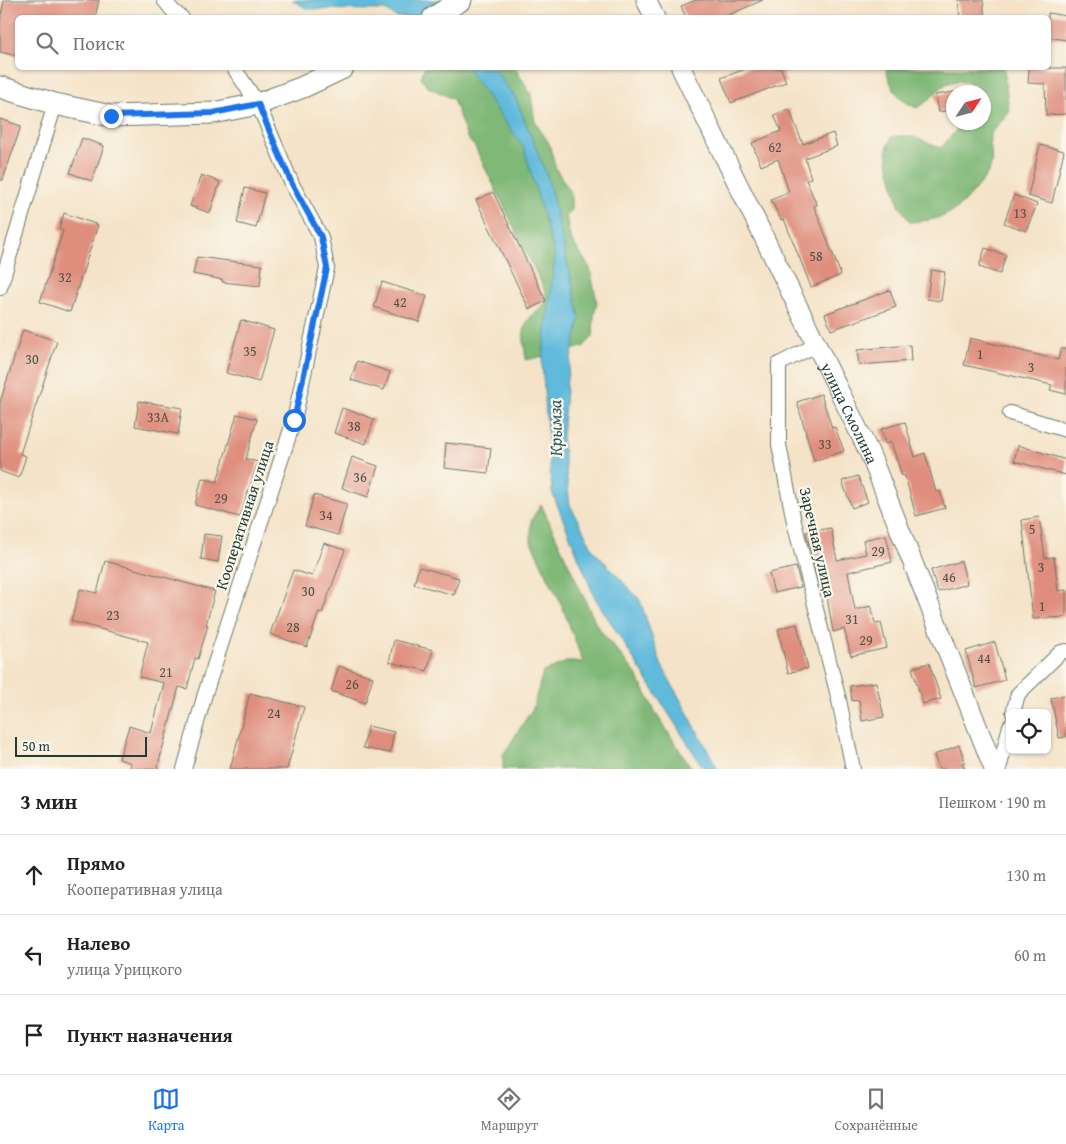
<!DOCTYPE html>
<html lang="ru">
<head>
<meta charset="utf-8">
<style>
  body { margin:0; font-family:"Gentium Book Plus",serif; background:#f2f2f2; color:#222 }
  .controls { position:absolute; right:15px; bottom:15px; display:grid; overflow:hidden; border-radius:8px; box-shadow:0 1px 4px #0004 }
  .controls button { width:45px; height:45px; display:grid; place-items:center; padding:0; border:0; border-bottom:1px solid #e0e0e0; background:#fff; color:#222; font:25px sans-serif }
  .compass { position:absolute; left:946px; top:85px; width:45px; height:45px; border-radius:50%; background:#fff; box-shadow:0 1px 4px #0004; rotate:54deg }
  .scale { position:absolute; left:15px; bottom:12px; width:132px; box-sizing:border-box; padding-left:5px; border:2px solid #1f3d34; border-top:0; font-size:14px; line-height:18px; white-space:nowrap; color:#1f3d34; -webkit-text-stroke:4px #fbf7ec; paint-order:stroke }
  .stop { position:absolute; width:15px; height:15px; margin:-11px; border:4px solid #1a73e8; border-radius:50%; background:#fff }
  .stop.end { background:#1a73e8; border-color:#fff; box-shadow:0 1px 5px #0008 }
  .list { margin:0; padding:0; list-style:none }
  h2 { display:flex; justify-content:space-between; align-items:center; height:65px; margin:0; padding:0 20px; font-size:21px }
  h2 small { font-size:16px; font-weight:400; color:#767676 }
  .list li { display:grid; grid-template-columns:32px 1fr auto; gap:15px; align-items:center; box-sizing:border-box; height:80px; padding:0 20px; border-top:1px solid #e0e0e0 }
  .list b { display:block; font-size:19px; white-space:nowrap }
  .list p { margin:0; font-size:16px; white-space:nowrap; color:#767676 }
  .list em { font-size:16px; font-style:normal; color:#767676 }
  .icon { flex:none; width:28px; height:28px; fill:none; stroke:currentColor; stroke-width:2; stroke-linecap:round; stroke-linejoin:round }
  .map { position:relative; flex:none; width:1066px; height:769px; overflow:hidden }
  .search { position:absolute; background:#fff; box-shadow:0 1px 4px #0004; left:15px; right:15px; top:15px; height:55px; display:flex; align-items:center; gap:12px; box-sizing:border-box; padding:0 18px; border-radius:8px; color:#767676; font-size:19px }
  .sheet { height:305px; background:#fff }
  nav { display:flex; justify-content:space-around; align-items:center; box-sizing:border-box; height:70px; border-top:1px solid #e0e0e0; background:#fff; font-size:14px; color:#767676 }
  nav a { display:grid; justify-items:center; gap:2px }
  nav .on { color:#1a73e8 }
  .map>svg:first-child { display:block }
  .forest { fill:#7fb877; stroke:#4f7a56 }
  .water { fill:#5ebadc; stroke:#3e7c88 }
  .building { fill:#df8e7e }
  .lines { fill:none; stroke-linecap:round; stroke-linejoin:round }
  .street-casing { stroke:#6a7768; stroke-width:16 }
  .secondary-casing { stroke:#6a7768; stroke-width:21 }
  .primary-casing { stroke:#6a7768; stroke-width:23 }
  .street { stroke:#fff; stroke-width:14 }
  .secondary { stroke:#fff; stroke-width:19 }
  .primary { stroke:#fff; stroke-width:21 }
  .route { stroke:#1a73e8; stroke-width:6 }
  .labels { text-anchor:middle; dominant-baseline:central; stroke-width:4.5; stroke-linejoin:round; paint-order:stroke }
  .number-label { font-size:14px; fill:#4f5146 }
  .street-label { font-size:16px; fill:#1f3d34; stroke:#fbf7ec }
  .water-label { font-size:18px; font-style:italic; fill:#2f5c5e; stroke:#fbf7ec }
</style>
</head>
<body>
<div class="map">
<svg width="1066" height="769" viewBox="0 0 1066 769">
  <rect width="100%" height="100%" fill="#fbf7ec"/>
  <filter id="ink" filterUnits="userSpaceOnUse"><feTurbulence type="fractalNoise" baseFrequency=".02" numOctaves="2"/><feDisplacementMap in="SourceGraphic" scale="10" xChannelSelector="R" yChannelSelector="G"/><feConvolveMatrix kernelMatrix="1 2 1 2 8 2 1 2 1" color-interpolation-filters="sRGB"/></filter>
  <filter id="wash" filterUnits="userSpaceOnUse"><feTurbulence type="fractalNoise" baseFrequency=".0096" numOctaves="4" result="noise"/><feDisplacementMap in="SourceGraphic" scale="20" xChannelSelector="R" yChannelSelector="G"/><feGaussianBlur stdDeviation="1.12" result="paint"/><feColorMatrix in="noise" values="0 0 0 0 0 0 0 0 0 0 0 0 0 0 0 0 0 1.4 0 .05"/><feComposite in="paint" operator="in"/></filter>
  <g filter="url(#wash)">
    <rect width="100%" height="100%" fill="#f4e3c8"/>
    <g class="forest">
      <path d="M424,68h91l16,26 4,28 14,21 7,26 15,24v18l-5,5 4,22 20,30 7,35 -3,12 -1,22 -10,10 -57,13c-4,-32 -6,-36 21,-58l-2,-11 -70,-144 -8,-9 -14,-39 -25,-12 -7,-9z"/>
      <path d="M886,68h118l5,44 -19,22c-1,10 3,22 1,31 -3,10 -9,16 -15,23 -20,26 -33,32 -66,34l-11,-17 -10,-39 -2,-17 4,-12c24,-4 29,4 50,11l21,-25 22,-1v-30h-7l-3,-8c-34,-10 -32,10 -57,24 -18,-7 -28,-22 -31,-40z"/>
      <polygon points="541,504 597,626 636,674 658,717 692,769 503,769 503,755 533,708 543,672 566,662 583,662 562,606 531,542 531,521"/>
    </g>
    <g class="water">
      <polygon points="292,0 441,0 455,17 396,17 385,10 308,9"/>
      <polygon points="467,68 493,68 515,97 548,178 580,318 567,378 562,438 570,505 594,551 640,600 661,664 718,769 704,769 595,598 552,492 542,364 555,257 524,148"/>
    </g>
    <g id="blocks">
      <g class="building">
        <polygon points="4,0 99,0 95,18 18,18 18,56 0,52 0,21"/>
        <polygon points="696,0 763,0 722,18 686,18 681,6"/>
        <polygon points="958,0 983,0 985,18 960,18"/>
        <polygon points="1048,13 1066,16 1066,40 1048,37"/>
        <polygon points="748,68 781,68 786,82 731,103 721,78"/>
        <polygon points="1029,68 1066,68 1066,114 1046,115 1045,84 1028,83"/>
        <polygon points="954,92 954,110 938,112 935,95"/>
        <polygon points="789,109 803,144 833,133 837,146 805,158 811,178 806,180 817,205 814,206 841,275 811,287 784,219 781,220 771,200 789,192 778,159 761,166 752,143 781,131 774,115"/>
        <polygon points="0,119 21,126 3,180 0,180"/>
        <polygon points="82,138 104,146 92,181 70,173"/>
        <polygon points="1040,145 1064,151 1052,203 1028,196"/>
        <polygon points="201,175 220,182 210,213 190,206"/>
        <polygon points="245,188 265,193 256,228 237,223"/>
        <polygon points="493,192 546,301 529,309 476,200"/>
        <polygon points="1014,195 1037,204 1026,231 1004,223"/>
        <polygon points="64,213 98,225 70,312 40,302 63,231 59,229"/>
        <polygon points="985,248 1006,255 1000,274 979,267"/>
        <polygon points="197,257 262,265 260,286 222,282 223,280 193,274"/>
        <polygon points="931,270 945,272 941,301 927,299"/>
        <polygon points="382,282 427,296 419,322 374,307"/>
        <polygon points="890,290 896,307 831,330 825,314"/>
        <polygon points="241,320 274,330 259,382 226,373"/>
        <polygon points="23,330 57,341 20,454 26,456 19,478 0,471 0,402"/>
        <polygon points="970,338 1058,360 1061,349 1066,349 1066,394 1050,390 1052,385 964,365"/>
        <polygon points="910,345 911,361 859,365 857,350"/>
        <polygon points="357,361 390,372 384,390 351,380"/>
        <polygon points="821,394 832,428 835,427 844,451 814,461 797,402"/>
        <polygon points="139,401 182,408 178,434 135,426"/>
        <polygon points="342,408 374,419 366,444 334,433"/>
        <polygon points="237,414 257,419 246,459 258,462 240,517 195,505 202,478 217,482"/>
        <polygon points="905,422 915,457 925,453 936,492 940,491 945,508 916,516 905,476 902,476 891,442 885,444 881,429"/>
        <polygon points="446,443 491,448 488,473 444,468"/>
        <polygon points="1018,445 1066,460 1066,475 1014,461"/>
        <polygon points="352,457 378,466 368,497 342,488"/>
        <polygon points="858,476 868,502 852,508 842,481"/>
        <polygon points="314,495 347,504 338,535 305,526"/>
        <polygon points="1039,517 1045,558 1054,557 1058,591 1066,590 1066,617 1033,619 1022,520"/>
        <polygon points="831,528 837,560 866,554 863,540 886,535 892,562 848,572 855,610 871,606 875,624 881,623 887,648 851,656 844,629 833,632 825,585 819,586 806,532"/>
        <polygon points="204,534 222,536 218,562 201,559"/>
        <polygon points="324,543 345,550 322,613 319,612 307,647 270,634 293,570 312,576"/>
        <polygon points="105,561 215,591 206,625 208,625 198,659 195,658 187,689 179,687 157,769 130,769 131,763 119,759 129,726 151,733 164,683 139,677 148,642 71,621 80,589 97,593"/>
        <polygon points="961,561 967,584 938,592 931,570"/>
        <polygon points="419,567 459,578 454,595 414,584"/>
        <polygon points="796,567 801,587 774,593 769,573"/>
        <polygon points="797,624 808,668 788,673 778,629"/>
        <polygon points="394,640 433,650 427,671 389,662"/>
        <polygon points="995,642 1005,680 976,688 966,651"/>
        <polygon points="929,663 941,699 923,704 912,668"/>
        <polygon points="339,666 373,677 365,703 331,691"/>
        <polygon points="876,682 884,717 862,721 859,700 852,701 850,686"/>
        <polygon points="250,693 304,707 287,769 230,769"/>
        <polygon points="1066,695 1066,737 1059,738 1051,698"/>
        <polygon points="368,726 394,732 390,753 363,748"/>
        <polygon points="959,745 965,762 962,763 965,769 939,769 934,755"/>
      </g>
    </g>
  </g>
  <g filter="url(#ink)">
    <use href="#blocks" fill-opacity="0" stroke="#6a7768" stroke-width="1"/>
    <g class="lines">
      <defs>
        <g id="street">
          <polyline points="164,0 173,11 182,18"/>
          <polyline points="0,288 55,104"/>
          <polyline points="818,344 779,364 779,445 794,522 839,700 853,769"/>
          <polyline points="1010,413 1066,430"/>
          <polyline points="1013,713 1018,694 1061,652 1066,651"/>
          <polyline points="184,769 205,694 294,420 327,268 321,237 292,184 258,104 234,68"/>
          <polyline points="999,769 1010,726"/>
        </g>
        <g id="secondary">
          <polyline points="646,0 655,18"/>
          <path id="s1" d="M681,68l189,386 124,315"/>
        </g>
        <g id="primary">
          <polyline points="433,18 461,0"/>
          <polyline points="0,87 55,104 111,116 213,113 258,104 303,87 343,68"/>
        </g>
      </defs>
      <use href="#street" class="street-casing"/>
      <use href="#secondary" class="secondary-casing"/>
      <use href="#primary" class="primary-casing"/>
      <use href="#street" class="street"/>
      <use href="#secondary" class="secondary"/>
      <use href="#primary" class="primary"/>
    </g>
  </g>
  <g class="lines" filter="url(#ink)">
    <polyline class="route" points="111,116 213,113 258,104 292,184 321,237 327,268 294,420"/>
  </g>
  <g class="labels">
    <g class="number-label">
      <text x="775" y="147">62</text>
      <text x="1020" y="213">13</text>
      <text x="816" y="256">58</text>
      <text x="65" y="277">32</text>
      <text x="400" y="302">42</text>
      <text x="250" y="351">35</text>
      <text x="980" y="354">1</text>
      <text x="32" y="359">30</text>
      <text x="1031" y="367">3</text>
      <text x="158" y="417">33А</text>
      <text x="354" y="426">38</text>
      <text x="825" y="444">33</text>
      <text x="360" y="477">36</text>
      <text x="221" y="498">29</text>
      <text x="326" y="515">34</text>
      <text x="1032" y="529">5</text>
      <text x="878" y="551">29</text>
      <text x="1041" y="567">3</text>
      <text x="949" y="577">46</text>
      <text x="308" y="591">30</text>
      <text x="1042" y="606">1</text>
      <text x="113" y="615">23</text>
      <text x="852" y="619">31</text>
      <text x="293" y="627">28</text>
      <text x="866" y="640">29</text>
      <text x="984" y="658">44</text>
      <text x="166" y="672">21</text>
      <text x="352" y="684">26</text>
      <text x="274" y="713">24</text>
    </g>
    <g class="street-label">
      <text stroke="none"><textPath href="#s1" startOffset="384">улица Смолина</textPath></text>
      <text transform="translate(244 515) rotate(-72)">Кооперативная улица</text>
      <text transform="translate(818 542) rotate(77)">Заречная улица</text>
    </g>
    <g class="water-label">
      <text transform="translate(555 428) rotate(-91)">Крымза</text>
    </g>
  </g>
</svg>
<div class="controls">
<button><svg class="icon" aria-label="locate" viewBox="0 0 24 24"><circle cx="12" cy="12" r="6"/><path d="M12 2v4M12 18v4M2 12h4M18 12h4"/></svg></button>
</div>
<svg class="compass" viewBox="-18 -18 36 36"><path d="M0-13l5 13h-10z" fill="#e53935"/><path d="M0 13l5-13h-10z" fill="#767676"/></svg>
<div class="scale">50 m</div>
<div class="stop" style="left:294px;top:420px"></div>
<div class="stop end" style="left:111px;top:116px"></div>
<div class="search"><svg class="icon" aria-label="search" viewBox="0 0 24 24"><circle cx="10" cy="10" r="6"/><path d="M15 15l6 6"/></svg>Поиск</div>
</div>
<section class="sheet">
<h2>3 мин<small>Пешком · 190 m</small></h2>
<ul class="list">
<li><svg class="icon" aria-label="ahead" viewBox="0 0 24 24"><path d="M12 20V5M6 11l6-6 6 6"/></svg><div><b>Прямо</b><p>Кооперативная улица</p></div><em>130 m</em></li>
<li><svg class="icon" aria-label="left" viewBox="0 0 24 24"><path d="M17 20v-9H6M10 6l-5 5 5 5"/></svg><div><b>Налево</b><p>улица Урицкого</p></div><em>60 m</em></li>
<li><svg class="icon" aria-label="arrive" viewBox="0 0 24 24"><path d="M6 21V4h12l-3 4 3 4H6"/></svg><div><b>Пункт назначения</b></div></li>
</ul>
</section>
<nav>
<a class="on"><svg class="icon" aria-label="map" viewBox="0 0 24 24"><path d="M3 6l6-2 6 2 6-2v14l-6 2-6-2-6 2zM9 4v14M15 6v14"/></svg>Карта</a>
<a><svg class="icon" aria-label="directions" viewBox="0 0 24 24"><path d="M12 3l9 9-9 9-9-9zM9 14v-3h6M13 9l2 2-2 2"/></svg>Маршрут</a>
<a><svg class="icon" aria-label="saved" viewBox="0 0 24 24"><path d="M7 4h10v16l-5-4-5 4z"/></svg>Сохранённые</a>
</nav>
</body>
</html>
